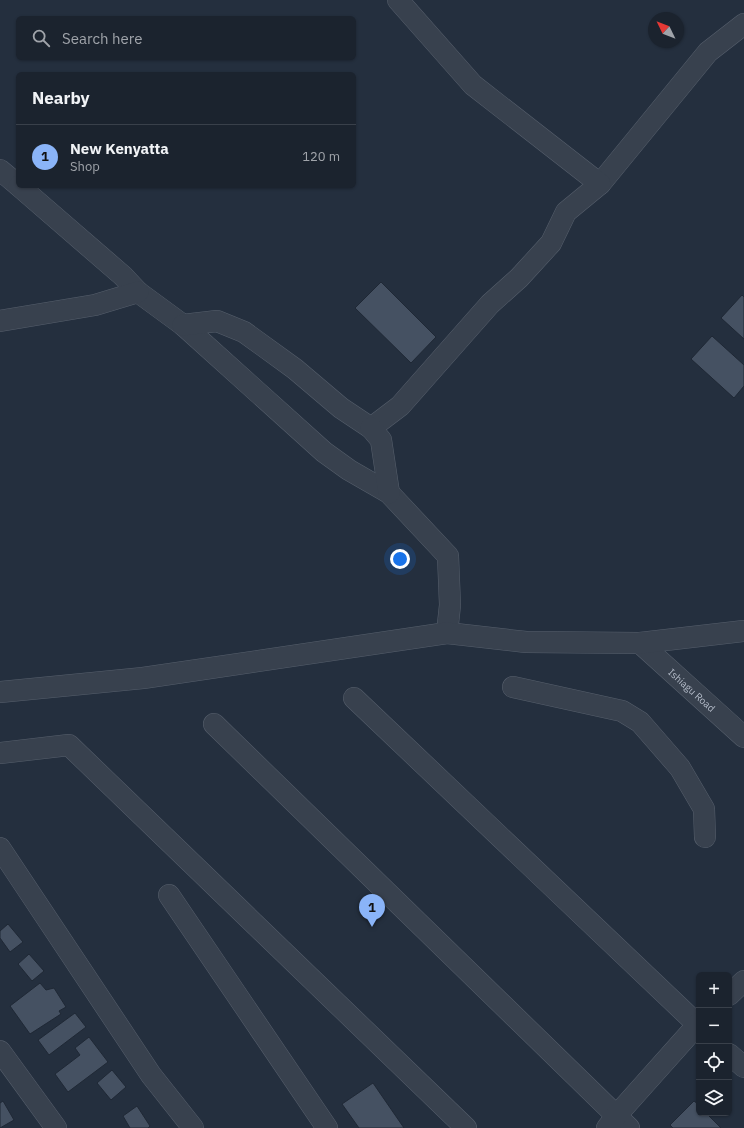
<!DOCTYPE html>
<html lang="en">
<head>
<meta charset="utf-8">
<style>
  body { margin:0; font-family:"IBM Plex Sans",sans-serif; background:#282f3a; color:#f1f3f6 }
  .controls { position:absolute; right:12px; bottom:12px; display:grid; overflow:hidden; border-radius:6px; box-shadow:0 1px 3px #0004 }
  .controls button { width:36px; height:36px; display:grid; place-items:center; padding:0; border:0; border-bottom:1px solid #39404a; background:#1b232e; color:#f1f3f6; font:20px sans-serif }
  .compass { position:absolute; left:648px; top:12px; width:36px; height:36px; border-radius:50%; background:#1b232e; box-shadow:0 1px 3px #0004; rotate:313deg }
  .you { position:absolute; left:400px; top:559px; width:14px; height:14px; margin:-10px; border:3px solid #fff; border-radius:50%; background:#1a73e8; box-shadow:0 0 0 6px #1a73e833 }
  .badge { display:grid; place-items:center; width:26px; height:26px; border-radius:50%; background:#8ab4f8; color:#111; font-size:13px; font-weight:700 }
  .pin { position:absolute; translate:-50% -33px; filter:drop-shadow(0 1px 2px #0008) }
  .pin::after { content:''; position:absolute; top:21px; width:14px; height:12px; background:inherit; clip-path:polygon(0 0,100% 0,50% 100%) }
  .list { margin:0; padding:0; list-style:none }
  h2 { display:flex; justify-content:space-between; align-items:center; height:52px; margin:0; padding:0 16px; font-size:17px }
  h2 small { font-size:13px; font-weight:400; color:#a0a4aa }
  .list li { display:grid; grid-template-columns:26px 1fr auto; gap:12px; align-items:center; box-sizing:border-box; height:64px; padding:0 16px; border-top:1px solid #39404a }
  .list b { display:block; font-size:15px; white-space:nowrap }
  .list p { margin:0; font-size:13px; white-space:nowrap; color:#a0a4aa }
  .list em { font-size:13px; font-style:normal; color:#a0a4aa }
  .icon { flex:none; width:22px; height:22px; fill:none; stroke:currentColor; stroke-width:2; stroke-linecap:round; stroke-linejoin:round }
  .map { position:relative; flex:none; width:744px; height:1128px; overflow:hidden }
  .search { position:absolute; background:#1b232e; box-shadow:0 1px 3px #0004; left:16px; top:16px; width:340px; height:44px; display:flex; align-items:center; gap:10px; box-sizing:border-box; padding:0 14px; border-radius:6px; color:#a0a4aa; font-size:15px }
  .panel { position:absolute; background:#1b232e; box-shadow:0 1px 3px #0004; left:16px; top:72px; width:340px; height:116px; border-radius:6px }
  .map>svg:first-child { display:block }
  .building { fill:#455162; stroke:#1f2835 }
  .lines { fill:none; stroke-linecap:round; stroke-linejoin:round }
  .minor-casing { stroke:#565f6c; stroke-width:22 }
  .minor { stroke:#38414e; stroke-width:21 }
  .labels { text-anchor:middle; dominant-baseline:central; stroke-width:3; stroke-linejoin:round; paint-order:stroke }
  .street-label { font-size:10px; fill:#b4bcc9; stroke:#1d2633 }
</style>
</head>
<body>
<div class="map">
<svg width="744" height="1128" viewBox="0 0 744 1128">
  <rect width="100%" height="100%" fill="#242f3e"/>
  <g class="building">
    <polygon points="381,282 436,337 411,363 355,308"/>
    <polygon points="742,295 744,297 744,339 721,318"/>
    <polygon points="712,336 744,365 744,386 734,398 691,359"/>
    <polygon points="8,924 23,942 10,952 0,938 0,931"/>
    <polygon points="29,954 44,971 32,981 18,964"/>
    <polygon points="40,983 46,990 54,988 66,1007 59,1011 61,1014 30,1034 10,1006"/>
    <polygon points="75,1013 86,1027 49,1055 38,1040"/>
    <polygon points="89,1037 108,1062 68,1092 55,1074 80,1055 75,1048"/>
    <polygon points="112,1070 126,1087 111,1100 97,1083"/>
    <polygon points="373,1083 404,1128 359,1128 342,1104"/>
    <polygon points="3,1101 14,1120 0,1128 0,1103"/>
    <polygon points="694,1101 699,1105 699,1113 706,1113 721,1128 673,1128 670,1125"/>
    <polygon points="137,1106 150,1126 148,1128 130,1128 123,1116"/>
  </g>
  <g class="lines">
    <defs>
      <g id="minor">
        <polyline points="0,170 18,185"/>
        <polyline points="600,184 708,52 744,24"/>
        <polyline points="19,186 123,276 138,292 183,325 324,452 349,470 389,493 448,556 450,605 447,633"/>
        <polyline points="0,321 95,305 138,292"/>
        <polyline points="183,325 217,321 244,332 295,369 341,408 371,428 400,406 490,304 519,278 551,243 566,212 600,184 473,85 398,0"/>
        <polyline points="371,428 381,440 389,493"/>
        <path id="s1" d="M640,643l104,94"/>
        <polyline points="513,687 622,711 640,722 680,768 704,809 705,837"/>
        <polyline points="0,692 143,678 447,633 526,642 640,643 744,631"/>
        <polyline points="354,698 699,1026"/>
        <polyline points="214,724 629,1128"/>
        <polyline points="0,753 69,745 466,1128"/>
        <polyline points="0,848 151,1075 193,1128"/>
        <polyline points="169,895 327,1128"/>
        <polyline points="729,995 744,981"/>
        <polyline points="0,1051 56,1128"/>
        <polyline points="729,1054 744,1067"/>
        <polyline points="607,1128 616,1116 699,1023"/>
      </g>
    </defs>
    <use href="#minor" class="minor-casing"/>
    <use href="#minor" class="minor"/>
  </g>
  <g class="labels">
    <g class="street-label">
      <text stroke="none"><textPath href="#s1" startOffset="70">Ishiagu Road</textPath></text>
    </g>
  </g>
</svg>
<div class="controls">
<button>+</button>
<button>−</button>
<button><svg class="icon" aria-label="locate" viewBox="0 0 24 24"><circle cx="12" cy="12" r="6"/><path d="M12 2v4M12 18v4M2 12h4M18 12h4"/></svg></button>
<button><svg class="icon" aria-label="layers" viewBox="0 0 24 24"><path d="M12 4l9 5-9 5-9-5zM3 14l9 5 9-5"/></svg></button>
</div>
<svg class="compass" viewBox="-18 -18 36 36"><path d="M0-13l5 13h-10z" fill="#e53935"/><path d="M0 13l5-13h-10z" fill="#a0a4aa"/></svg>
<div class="you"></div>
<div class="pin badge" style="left:372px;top:927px">1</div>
<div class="search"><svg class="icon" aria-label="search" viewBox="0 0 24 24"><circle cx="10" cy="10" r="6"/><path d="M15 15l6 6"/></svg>Search here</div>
<section class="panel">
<h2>Nearby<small></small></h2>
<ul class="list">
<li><span class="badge">1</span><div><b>New Kenyatta</b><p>Shop</p></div><em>120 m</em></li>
</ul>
</section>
</div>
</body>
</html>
